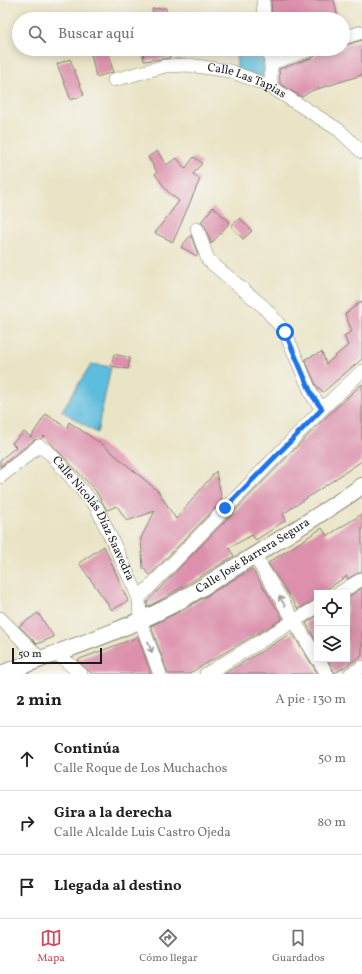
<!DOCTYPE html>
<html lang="es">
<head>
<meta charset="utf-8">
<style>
  body { margin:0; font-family:Vollkorn,serif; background:#f6f6f6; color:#202124 }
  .controls { position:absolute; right:12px; bottom:12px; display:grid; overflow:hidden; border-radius:0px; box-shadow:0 2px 10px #0003 }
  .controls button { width:36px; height:36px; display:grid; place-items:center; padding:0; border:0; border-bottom:1px solid #e0e0e0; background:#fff; color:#202124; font:20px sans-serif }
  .scale { position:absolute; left:12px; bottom:10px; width:90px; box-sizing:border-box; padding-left:4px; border:2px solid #1c1c1c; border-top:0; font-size:11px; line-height:14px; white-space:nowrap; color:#1c1c1c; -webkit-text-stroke:3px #f6f6f2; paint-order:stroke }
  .stop { position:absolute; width:12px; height:12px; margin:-9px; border:3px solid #1a73e8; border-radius:50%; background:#fff }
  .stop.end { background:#1a73e8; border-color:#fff; box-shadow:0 1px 4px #0008 }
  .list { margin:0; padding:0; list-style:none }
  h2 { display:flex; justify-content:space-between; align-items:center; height:52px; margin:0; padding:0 16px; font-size:17px }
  h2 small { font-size:13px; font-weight:400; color:#757577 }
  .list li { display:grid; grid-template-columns:26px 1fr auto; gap:12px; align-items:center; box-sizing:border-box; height:64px; padding:0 16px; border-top:1px solid #e0e0e0 }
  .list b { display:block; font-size:15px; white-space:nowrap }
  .list p { margin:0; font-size:13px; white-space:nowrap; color:#757577 }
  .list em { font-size:13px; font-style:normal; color:#757577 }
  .icon { flex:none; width:22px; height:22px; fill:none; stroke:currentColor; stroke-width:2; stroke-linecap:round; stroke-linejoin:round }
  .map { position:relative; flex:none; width:362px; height:674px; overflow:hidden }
  .search { position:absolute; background:#fff; box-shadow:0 2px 10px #0003; left:12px; right:12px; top:12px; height:44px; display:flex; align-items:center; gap:10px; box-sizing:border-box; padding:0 14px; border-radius:22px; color:#757577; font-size:15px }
  .sheet { height:244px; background:#fff }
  nav { display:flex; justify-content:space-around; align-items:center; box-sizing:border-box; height:56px; border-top:1px solid #e0e0e0; background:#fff; font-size:11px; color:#757577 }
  nav a { display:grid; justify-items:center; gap:2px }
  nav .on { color:#d1495b }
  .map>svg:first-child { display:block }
  .water { fill:#5dbddc; stroke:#3c6c7c }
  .building { fill:#dc90ab }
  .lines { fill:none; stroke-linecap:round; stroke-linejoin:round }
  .minor-casing { stroke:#838071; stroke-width:14 }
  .tertiary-casing { stroke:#838071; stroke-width:18 }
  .minor { stroke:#fff; stroke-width:13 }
  .tertiary { stroke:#fff; stroke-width:16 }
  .oneway { stroke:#999 }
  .route { stroke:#1a73e8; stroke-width:5 }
  .labels { text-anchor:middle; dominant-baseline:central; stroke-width:3.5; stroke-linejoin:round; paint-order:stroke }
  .street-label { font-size:12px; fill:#1c1c1c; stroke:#f6f6f2 }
</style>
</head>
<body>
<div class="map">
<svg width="362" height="674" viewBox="0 0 362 674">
  <rect width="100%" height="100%" fill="#f6f6f2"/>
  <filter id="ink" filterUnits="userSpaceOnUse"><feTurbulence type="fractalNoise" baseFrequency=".025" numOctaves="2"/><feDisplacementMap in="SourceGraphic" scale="8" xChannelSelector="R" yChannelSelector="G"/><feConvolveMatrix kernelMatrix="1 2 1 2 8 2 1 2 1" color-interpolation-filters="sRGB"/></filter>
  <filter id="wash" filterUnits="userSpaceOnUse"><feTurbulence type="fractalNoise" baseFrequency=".012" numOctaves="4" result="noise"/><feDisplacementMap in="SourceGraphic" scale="16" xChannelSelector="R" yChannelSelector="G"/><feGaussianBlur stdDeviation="0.9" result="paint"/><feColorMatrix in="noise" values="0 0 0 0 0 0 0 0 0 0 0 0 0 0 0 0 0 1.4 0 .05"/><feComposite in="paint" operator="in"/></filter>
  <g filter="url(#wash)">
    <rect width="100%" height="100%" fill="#eae4c6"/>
    <g class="water">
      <polygon points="236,49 261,49 265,77 237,70"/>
      <polygon points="91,364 111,367 97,433 62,411"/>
    </g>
    <g id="blocks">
      <g class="building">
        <polygon points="271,0 334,0 338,19 272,19"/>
        <polygon points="166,8 167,19 153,19 152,9"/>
        <polygon points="362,40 362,75 311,91 302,97 280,84 279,69 314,57 317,54 319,49 343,49 343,46"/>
        <polygon points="90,49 108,49 113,72 96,77"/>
        <polygon points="143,49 169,49 170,58 144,61"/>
        <polygon points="70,59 84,95 71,100 57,64"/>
        <polygon points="157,151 166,165 177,158 185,169 194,157 202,163 193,174 200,179 173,242 155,233 179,201 168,192 155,174 157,172 148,157"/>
        <polygon points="213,207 230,222 211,244 205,226 201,222"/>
        <polygon points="240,218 252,231 243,239 231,226"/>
        <polygon points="191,235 198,255 197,256 181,247"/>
        <polygon points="362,301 362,359 323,392 316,385 305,359 322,352 326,364 348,345 344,336 352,331 345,314"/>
        <polygon points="114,354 130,358 128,369 111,366"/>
        <polygon points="362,384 362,461 283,514 286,520 256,540 252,535 229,548 234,556 164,598 147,607 147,602 161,587 325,418"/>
        <polygon points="46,414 67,428 69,422 103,445 158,491 176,519 216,471 222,501 150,575 143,568 141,538 155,511 127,521 117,506 107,510 95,490 44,436 41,439 34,440 0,467 0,460 16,447 12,443 24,432 31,437"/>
        <polygon points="362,514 362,571 347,579 347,576 321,593 317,593 317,599 298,609 268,563 322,528 327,536"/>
        <polygon points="104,546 128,601 112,610 79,563"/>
        <polygon points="252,569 282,617 282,619 188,674 168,674 151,626 183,610"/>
        <polygon points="362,588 362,656 335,673 327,659 347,659 347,598"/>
        <polygon points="38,613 54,637 37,644 19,626"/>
        <polygon points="317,616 317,643 306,623"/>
        <polygon points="292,633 318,674 224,674 287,636"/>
        <polygon points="138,637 151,674 92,674 77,660"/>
      </g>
    </g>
  </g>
  <g filter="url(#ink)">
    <use href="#blocks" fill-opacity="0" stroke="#838071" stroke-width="1"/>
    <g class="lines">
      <defs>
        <g id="minor">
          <polyline points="263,0 264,19"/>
          <polyline points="343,38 362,32"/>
          <polyline points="268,49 271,63 271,87"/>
          <polyline points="271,63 311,49"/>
          <path id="s1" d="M114,80l51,-14 24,-1 41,6 41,16 68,43 23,22"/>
          <polyline points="197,229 208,260 264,307 285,332 312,395 322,409"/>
          <path id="s2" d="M0,477l39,-31 12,8 46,54 42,90"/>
          <polyline points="254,555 317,658"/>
          <polyline points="339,593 362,579"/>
          <polyline points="0,618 41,659"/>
          <polyline points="58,654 81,674"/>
          <polyline points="318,659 327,674"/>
          <polyline points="160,674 140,620 139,598 322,409 362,371"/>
          <polyline points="206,674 317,607"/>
          <polyline points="350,674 362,667"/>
        </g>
        <g id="tertiary">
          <path id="s3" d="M1,674c56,-22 115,-40 169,-68 23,-12 45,-27 67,-40 42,-26 85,-52 125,-80"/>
        </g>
      </defs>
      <use href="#minor" class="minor-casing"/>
      <use href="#tertiary" class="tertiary-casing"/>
      <use href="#minor" class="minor"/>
      <use href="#tertiary" class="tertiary"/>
    </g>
    <defs><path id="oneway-shaft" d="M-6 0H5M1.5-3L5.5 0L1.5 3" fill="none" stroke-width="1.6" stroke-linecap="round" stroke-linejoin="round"/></defs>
    <g class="oneway">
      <use href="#oneway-shaft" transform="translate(282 601) rotate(-122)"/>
      <use href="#oneway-shaft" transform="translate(150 647) rotate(69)"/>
    </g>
  </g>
  <g class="lines" filter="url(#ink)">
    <polyline class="route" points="225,508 322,409 312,395 285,332"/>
  </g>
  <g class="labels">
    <g class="street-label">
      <text stroke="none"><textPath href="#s1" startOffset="137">Calle Las Tapias</textPath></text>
      <text stroke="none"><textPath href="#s2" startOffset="142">Calle Nicolás Díaz Saavedra</textPath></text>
      <text stroke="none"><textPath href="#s3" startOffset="279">Calle José Barrera Segura</textPath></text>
    </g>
  </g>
</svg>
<div class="controls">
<button><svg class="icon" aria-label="locate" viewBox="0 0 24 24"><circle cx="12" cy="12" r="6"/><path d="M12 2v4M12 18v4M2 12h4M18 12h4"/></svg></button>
<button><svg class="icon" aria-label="layers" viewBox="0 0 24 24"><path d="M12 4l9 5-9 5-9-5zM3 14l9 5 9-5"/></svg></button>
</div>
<div class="scale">50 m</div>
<div class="stop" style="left:285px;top:332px"></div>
<div class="stop end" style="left:225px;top:508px"></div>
<div class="search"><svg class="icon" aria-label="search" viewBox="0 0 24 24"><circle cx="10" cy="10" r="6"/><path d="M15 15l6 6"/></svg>Buscar aquí</div>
</div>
<section class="sheet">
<h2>2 min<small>A pie · 130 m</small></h2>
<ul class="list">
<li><svg class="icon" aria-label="ahead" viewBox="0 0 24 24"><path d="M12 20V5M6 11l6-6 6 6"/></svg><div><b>Continúa</b><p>Calle Roque de Los Muchachos</p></div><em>50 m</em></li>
<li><svg class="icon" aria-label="right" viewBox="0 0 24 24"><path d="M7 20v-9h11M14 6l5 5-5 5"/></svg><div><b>Gira a la derecha</b><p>Calle Alcalde Luis Castro Ojeda</p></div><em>80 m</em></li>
<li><svg class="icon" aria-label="arrive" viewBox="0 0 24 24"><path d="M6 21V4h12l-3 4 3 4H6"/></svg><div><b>Llegada al destino</b></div></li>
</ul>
</section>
<nav>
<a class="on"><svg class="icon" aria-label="map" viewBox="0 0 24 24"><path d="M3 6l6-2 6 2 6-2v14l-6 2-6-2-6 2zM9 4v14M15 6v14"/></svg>Mapa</a>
<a><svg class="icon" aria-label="directions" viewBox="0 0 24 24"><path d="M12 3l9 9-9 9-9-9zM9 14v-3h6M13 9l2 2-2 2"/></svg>Cómo llegar</a>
<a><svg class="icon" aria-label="saved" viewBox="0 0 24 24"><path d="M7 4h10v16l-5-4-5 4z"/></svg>Guardados</a>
</nav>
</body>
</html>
